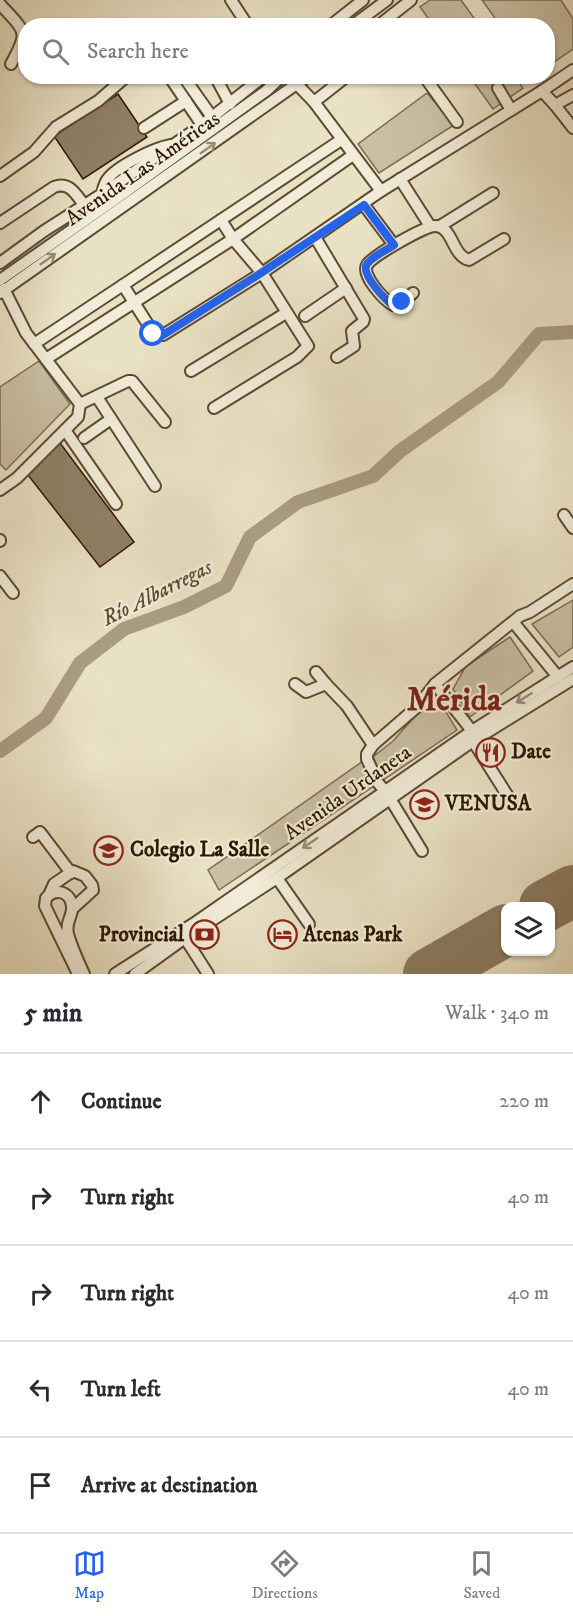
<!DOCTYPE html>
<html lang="en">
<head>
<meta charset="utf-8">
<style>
  body { margin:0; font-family:"IM FELL DW Pica",serif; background:#f2f2f3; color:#2b2b33 }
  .controls { position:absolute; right:18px; bottom:18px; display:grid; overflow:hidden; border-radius:12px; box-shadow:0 2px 4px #0004 }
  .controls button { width:54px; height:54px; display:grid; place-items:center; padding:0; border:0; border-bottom:2px solid #e1e1e2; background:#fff; color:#2b2b33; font:30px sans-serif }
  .stop { position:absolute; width:18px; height:18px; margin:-14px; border:4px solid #2563eb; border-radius:50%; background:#fff }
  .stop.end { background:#2563eb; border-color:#fff; box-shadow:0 2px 6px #0008 }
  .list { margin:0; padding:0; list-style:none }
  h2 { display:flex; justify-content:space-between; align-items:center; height:78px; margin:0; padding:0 24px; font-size:26px }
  h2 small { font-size:20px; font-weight:400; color:#7c7c81 }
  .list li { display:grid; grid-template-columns:39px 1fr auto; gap:18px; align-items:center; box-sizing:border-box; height:96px; padding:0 24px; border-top:2px solid #e1e1e2 }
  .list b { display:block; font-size:22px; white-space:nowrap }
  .list em { font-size:20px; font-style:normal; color:#7c7c81 }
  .icon { flex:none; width:33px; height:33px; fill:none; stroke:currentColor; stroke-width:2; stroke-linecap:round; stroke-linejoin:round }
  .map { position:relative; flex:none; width:573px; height:974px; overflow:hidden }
  .search { position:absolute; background:#fff; box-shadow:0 2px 4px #0004; left:18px; right:18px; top:18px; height:66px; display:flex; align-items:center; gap:15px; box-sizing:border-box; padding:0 21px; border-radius:24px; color:#7c7c81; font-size:22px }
  .sheet { height:558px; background:#fff }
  nav { display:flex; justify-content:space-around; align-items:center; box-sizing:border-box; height:84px; border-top:2px solid #e1e1e2; background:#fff; font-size:16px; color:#7c7c81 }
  nav a { display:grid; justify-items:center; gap:3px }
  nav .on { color:#2563eb }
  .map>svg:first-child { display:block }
  .green { fill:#c9bfa3; stroke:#7c6b52; stroke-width:1.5 }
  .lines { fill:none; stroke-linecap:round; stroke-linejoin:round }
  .river { stroke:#a99c81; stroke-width:14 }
  .runway { stroke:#8c7c62; stroke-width:52 }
  .building { fill:#8f8066; stroke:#2e1700; stroke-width:1.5 }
  .minor-casing { stroke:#5d4a31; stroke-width:14 }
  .minor { stroke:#f1ecd9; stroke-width:10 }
  .oneway { stroke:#998c77 }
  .route { stroke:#2563eb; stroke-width:8 }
  .labels { text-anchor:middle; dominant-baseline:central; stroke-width:4.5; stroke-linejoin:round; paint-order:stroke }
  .street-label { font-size:21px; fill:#2e1700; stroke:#f1ecd9 }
  .poi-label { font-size:21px; font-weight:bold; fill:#2e1700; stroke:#f1ecd9; text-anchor:start }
  .water-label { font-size:22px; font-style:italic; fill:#5f4c34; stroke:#f1ecd9 }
  .town-label { font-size:33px; font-weight:bold; fill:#7a1f14; stroke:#f1ecd9 }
</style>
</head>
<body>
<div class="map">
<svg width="573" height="974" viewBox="0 0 573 974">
  <rect width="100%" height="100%" fill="#e9e1c4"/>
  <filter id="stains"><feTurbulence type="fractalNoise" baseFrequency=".00333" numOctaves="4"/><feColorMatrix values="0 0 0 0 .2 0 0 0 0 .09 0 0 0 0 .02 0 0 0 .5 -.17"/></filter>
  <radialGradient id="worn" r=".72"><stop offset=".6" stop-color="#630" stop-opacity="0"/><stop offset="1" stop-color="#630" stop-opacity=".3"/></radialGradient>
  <g class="green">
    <polygon points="430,0 461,0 479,25 433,25 420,7"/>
    <polygon points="482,0 561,0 573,19 573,49 548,66 548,26 500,25"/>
    <polygon points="470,77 515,77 523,88 493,109"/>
    <polygon points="427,93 454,125 379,173 358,144"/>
    <polygon points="39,361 70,404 6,470 0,464 0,387"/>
    <polygon points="573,600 573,647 559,657 532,624"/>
    <polygon points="510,637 533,671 470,717 453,689 466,666"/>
    <polygon points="435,694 457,730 383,780 373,757 393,741"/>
    <polygon points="363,761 366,773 374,786 219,890 208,870"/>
  </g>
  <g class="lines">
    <polyline class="river" points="0,751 46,718 80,663 124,629 184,607 226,586 250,537 298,502 373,476 400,451 498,382 539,334 573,332"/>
    <g class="runway">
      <polyline points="545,906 573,891"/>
      <polyline points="429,974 506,930"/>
    </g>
  </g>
  <g class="building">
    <polygon points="118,94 147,137 83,179 54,136"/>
    <polygon points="60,443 134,542 100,567 28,475"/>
  </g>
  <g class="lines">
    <defs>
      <g id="minor">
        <polyline points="231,0 248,26"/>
        <path d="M0,4c25,28 30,26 11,60"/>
        <polyline points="330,26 363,0"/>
        <polyline points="352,26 387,0"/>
        <polyline points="378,26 411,0"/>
        <polyline points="169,76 202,125"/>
        <polyline points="183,76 212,117"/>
        <polyline points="215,76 230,104"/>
        <polyline points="289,76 314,102 381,191"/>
        <polyline points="424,76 457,122"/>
        <polyline points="498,88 511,110"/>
        <polyline points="542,91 555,105 573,95"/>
        <polyline points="314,102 347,76"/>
        <polyline points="555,105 573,128"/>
        <polyline points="144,128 186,101"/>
        <polyline points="341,140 123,285 154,334 163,335 262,273 381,191 542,91 573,70"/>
        <polyline points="0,176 34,152 56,127 98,101 127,76"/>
        <polyline points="400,179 430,226"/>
        <polyline points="102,194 202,125 264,76"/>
        <polyline points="364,205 394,245"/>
        <path d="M0,223l54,-36c16,-6 22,8 31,19"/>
        <polyline points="440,226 493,193"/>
        <polyline points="315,237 364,319 363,322 352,331 354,346 337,357"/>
        <path d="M0,263l44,-32 58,-37c1,-4 2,-10 5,-14 9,-14 48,-32 64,-35"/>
        <polyline points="0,280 113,201 266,91 282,76"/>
        <polyline points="0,293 308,76"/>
        <path d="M413,293l-11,9 -9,3c-9,-5 -32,-30 -26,-40 5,-9 58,-39 68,-39 18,0 17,30 34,34l35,-21"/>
        <polyline points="305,316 346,288"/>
        <polyline points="34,344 123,285"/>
        <polyline points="46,359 233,239 353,155"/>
        <polyline points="191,371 286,313"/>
        <polyline points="97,397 155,486"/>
        <polyline points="80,404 128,381 132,381 165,422"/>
        <polyline points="214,408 297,357 308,346 262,273 233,239 221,220"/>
        <polyline points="65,430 116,504"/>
        <polyline points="84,438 111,419"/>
        <polyline points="0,490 17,478 78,417 80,404 26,333 4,289"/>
        <polyline points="564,515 573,528"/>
        <polyline points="0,540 0,541"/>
        <polyline points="0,576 13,593"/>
        <polyline points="514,623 558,677"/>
        <polyline points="316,672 326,684"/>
        <polyline points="295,684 306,692 326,684 347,706 373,745"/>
        <polyline points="435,684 472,731"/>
        <polyline points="473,741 511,801"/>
        <polyline points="33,837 40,832 71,873"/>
        <polyline points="422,851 386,792 378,783 367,759 367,754 373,745 417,707 435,684 520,616 530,612 573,584"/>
        <polyline points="277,878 309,924"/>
        <polyline points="49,895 54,884 73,871 85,876 92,885 93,890 72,909"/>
        <polyline points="185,938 208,974"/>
        <path d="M78,974l-33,-68 1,-8c10,-11 25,-6 26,9 1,10 -7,14 -4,27 4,14 10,27 16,40"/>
        <polyline points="115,974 193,924 472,731 573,667"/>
        <polyline points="135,974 185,938 277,878 473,741 573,679"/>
      </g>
    </defs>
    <use href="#minor" class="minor-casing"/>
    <use href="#minor" class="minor"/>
  </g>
  <defs><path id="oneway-shaft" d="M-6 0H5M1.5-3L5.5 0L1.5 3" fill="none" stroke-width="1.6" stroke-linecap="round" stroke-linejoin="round" transform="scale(1.5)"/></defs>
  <g class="oneway">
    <use href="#oneway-shaft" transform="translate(208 148) rotate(-35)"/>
    <use href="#oneway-shaft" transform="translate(48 259) rotate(-35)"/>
    <use href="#oneway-shaft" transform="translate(524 698) rotate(148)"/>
    <use href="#oneway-shaft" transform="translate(310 843) rotate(146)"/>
  </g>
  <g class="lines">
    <path class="route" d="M153,334l10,1 98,-62 103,-68 30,40c-7,5 -25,13 -28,21 -3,10 19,34 27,39l9,-3"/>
  </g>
  <defs>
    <symbol id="restaurant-ring" viewBox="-11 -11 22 22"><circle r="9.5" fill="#f1ecd9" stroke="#8f2418" stroke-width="1.5"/><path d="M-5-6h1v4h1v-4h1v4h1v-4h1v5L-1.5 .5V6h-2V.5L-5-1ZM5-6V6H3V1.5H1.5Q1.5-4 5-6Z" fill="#8f2418"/></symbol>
    <symbol id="school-ring" viewBox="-11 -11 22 22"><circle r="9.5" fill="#f1ecd9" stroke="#8f2418" stroke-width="1.5"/><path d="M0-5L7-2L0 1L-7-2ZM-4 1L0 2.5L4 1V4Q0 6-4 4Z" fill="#8f2418"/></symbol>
    <symbol id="bank-ring" viewBox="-11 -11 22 22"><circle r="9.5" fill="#f1ecd9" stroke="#8f2418" stroke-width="1.5"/><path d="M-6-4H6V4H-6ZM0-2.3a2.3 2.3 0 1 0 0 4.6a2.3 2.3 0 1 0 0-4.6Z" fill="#8f2418"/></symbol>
    <symbol id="hotel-ring" viewBox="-11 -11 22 22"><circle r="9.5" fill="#f1ecd9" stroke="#8f2418" stroke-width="1.5"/><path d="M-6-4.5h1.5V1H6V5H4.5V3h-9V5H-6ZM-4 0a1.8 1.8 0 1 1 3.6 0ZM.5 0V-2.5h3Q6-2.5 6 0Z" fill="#8f2418"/></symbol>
  </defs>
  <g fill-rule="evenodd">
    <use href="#restaurant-ring" x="474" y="736" width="33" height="33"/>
    <use href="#school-ring" x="408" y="788" width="33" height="33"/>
    <use href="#school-ring" x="92" y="834" width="33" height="33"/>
    <use href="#bank-ring" x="188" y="918" width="33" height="33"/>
    <use href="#hotel-ring" x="266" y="918" width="33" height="33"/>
  </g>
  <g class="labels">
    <g class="street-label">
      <text transform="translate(143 169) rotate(-35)">Avenida Las Américas</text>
      <text transform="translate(348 793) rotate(-35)">Avenida Urdaneta</text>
    </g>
    <g class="poi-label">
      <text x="511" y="752">Date</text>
      <text x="445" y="804">VENUSA</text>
      <text x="130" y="850">Colegio La Salle</text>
      <text x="184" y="935" text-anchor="end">Provincial</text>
      <text x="303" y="935">Atenas Park</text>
    </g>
    <g class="water-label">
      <text transform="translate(157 593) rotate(-27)">Río Albarregas</text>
    </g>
    <g class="town-label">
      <text x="454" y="700">Mérida</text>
    </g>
  </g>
  <rect width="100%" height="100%" filter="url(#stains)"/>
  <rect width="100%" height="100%" fill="url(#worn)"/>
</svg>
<div class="controls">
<button><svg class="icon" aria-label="layers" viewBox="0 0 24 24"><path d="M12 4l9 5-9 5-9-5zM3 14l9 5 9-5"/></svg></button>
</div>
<div class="stop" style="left:153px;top:334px"></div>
<div class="stop end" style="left:402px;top:302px"></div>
<div class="search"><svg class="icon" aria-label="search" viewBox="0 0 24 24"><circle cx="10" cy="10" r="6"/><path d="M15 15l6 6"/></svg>Search here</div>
</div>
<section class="sheet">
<h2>5 min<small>Walk · 340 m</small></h2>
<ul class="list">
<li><svg class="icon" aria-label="ahead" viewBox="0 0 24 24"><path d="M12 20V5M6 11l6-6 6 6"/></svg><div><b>Continue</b></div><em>220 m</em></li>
<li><svg class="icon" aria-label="right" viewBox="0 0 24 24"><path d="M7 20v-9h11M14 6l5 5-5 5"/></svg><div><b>Turn right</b></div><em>40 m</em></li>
<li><svg class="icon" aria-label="right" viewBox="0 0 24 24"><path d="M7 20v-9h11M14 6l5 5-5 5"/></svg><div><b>Turn right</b></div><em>40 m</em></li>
<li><svg class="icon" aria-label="left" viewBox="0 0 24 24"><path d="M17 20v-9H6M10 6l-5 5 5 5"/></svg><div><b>Turn left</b></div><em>40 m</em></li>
<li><svg class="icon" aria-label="arrive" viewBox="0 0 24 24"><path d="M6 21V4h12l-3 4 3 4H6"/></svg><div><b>Arrive at destination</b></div></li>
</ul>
</section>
<nav>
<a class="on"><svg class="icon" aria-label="map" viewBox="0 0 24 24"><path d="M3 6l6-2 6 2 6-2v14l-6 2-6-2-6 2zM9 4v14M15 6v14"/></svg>Map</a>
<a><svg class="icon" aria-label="directions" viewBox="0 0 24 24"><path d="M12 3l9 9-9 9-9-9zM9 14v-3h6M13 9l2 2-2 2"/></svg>Directions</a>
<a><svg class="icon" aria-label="saved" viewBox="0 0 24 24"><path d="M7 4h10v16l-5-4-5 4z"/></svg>Saved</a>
</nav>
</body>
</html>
